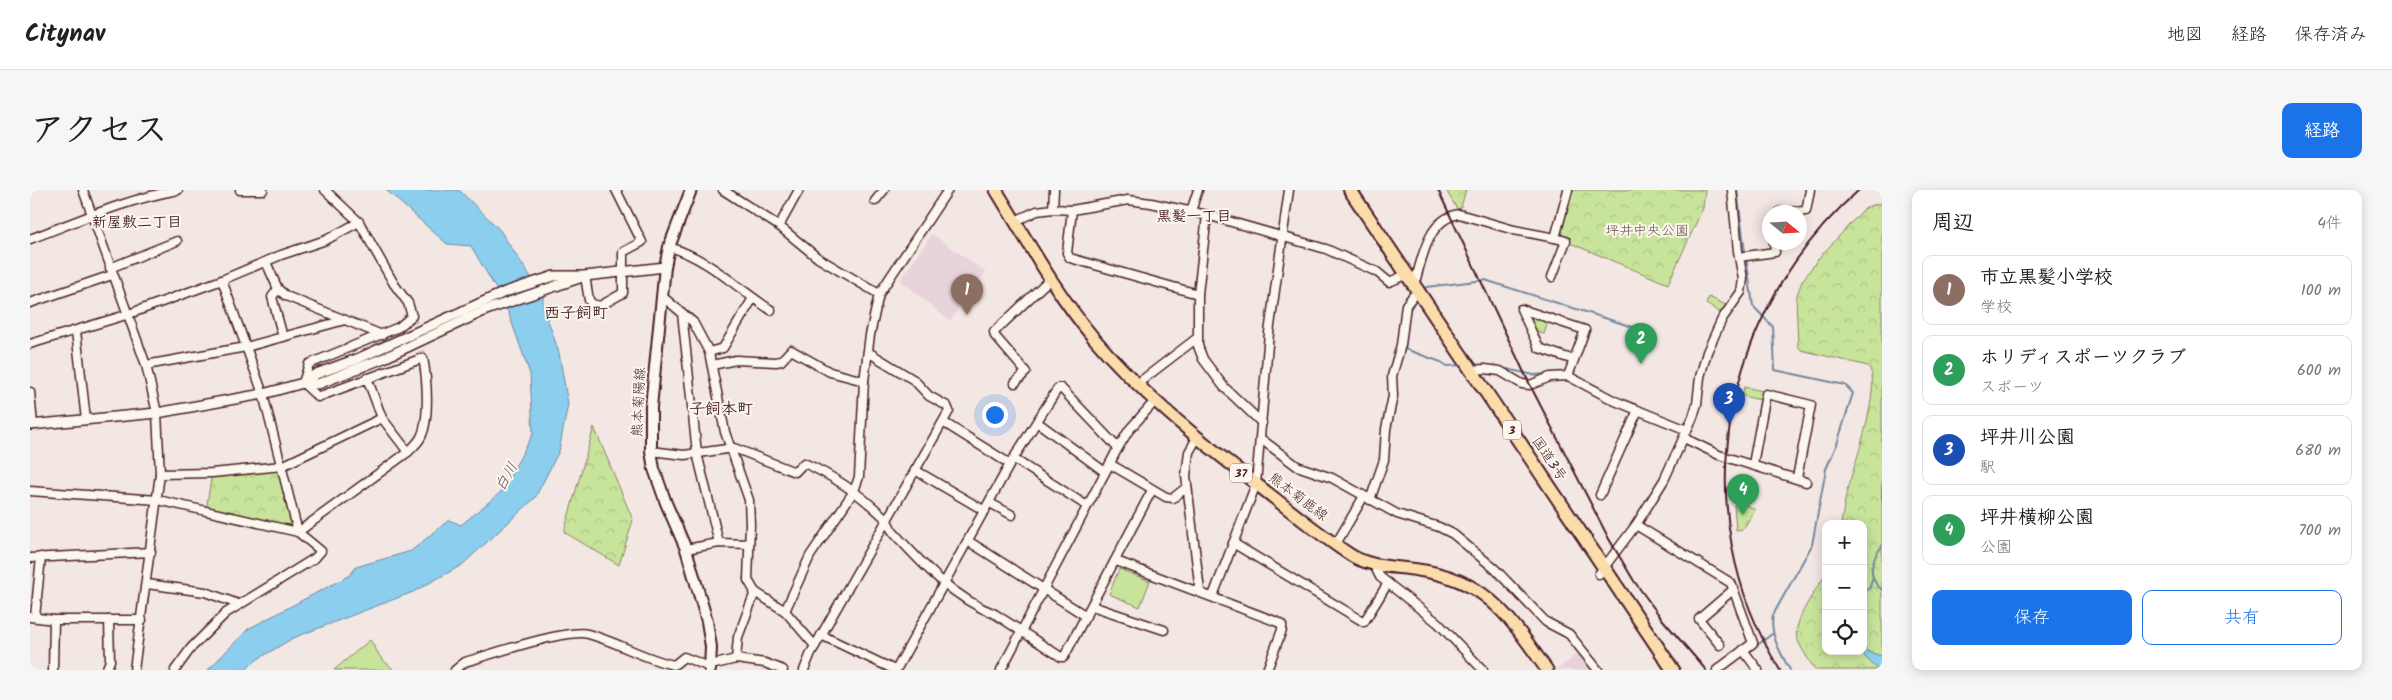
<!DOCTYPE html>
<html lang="ja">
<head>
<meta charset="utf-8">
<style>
  body { margin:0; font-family:Kalam,"Klee One",sans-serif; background:#f6f6f6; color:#202124 }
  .controls { position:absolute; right:15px; bottom:15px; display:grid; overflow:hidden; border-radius:10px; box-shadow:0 2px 12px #0003 }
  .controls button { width:45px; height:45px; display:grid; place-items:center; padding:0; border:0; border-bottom:1px solid #e0e0e0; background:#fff; color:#202124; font:25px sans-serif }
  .compass { position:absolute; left:1732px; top:15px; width:45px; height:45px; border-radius:50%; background:#fff; box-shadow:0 2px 12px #0003; rotate:108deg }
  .you { position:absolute; left:964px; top:224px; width:18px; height:18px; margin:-12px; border:4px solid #fff; border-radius:50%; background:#1a73e8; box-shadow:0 0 0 8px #1a73e833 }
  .badge { display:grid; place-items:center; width:32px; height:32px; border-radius:50%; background:#1a73e8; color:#fff; font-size:16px; font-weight:700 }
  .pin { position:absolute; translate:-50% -41px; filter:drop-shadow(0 1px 2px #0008) }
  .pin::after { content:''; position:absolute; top:26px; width:18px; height:15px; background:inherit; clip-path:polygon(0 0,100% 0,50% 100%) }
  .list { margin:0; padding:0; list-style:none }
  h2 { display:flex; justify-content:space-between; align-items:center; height:65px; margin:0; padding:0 20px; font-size:21px }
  h2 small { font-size:16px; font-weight:400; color:#757577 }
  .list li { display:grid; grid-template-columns:32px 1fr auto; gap:15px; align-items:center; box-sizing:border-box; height:70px; margin:0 10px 10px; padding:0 10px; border:1px solid #e0e0e0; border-radius:10px }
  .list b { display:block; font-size:19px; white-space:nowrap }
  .list p { margin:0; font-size:16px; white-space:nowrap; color:#757577 }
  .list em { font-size:16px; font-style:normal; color:#757577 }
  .actions { display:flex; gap:10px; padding:15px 20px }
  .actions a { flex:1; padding:11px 0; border:1px solid #1a73e8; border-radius:10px; text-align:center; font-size:18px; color:#1a73e8 }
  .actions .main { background:#1a73e8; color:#fff }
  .icon { flex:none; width:28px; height:28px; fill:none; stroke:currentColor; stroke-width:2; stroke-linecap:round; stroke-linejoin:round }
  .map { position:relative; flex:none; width:1852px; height:480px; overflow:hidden; border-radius:10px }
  header { display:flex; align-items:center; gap:30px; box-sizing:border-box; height:70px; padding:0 25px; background:#fff; border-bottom:1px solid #e0e0e0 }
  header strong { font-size:24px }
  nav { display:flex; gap:28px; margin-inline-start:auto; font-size:18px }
  .intro { display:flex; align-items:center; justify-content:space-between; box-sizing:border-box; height:120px; padding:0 30px }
  h1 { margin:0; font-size:35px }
  .button { padding:12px 22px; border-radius:10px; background:#1a73e8; color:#fff; font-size:18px; font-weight:700 }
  main { display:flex; gap:30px; padding:0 30px }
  aside { flex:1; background:#fff; border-radius:10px; box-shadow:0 2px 12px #0003 }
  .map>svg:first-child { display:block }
  .built { fill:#e9d3db }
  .grass { fill:#c8e49b; stroke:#898263 }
  .park { fill:url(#park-crowns); stroke:#898263 }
  .water { fill:#8cceed; stroke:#72889f }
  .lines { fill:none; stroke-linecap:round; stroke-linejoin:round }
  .stream { stroke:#72889f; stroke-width:2 }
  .minor-tunnel { stroke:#d1bfbf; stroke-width:8; stroke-dasharray:8 4; stroke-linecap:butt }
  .minor-casing { stroke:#4a1f2b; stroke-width:11 }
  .tertiary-casing { stroke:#4a1f2b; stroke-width:12 }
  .secondary-casing { stroke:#4a1f2b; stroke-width:14 }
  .primary-casing { stroke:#4a1f2b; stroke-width:15 }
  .trunk-casing { stroke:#4a1f2b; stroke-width:16 }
  .minor { stroke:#fbf7ec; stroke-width:8 }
  .tertiary { stroke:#fbf7ec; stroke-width:9 }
  .secondary { stroke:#fbf7ec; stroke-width:10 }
  .primary { stroke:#faddab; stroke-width:11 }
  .trunk { stroke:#faddab; stroke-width:12 }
  .rail { stroke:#4a1f2b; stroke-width:2 }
  .labels { text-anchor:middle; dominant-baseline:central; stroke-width:4; stroke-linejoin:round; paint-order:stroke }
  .shield { fill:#fbf7ec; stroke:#7f6065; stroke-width:1 }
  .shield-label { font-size:12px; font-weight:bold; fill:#4a1f2b }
  .park-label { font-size:14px; fill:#6a5047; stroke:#fbf7ec }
  .street-label { font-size:14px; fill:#4a1f2b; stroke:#fbf7ec }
  .neighbourhood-label { font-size:15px; font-weight:bold; fill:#4a1f2b; stroke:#fbf7ec }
  .water-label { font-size:15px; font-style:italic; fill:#5e5465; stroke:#fbf7ec }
  .quarter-label { font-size:16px; font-weight:bold; fill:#4a1f2b; stroke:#fbf7ec }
</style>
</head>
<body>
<header>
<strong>Citynav</strong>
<nav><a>地図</a><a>経路</a><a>保存済み</a></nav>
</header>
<div class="intro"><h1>アクセス</h1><a class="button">経路</a></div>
<main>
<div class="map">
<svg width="1852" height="480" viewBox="0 0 1852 480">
  <defs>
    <pattern id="park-crowns" width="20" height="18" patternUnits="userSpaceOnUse" patternTransform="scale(1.25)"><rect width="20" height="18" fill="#c8e49b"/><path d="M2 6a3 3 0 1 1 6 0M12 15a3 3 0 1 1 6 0" fill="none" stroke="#adc386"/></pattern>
  </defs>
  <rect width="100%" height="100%" fill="#f3e7e4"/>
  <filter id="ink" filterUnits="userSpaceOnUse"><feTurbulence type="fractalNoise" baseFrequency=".02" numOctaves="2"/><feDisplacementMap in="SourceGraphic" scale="10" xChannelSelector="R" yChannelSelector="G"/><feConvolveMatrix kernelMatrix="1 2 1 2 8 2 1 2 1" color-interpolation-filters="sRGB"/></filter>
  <g filter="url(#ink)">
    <g class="built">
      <polygon points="902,44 956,82 920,131 870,90"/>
      <polygon points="1549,462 1564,480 1527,480"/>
    </g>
    <g class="grass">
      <polygon points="1089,379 1120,391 1110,417 1079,404"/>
      <polygon points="340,450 351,468 364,480 304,480"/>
    </g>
    <g class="park">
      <polygon points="1416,0 1436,0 1430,20 1427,19"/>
      <polygon points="1542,0 1675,0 1673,18 1638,94 1528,48"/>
      <path d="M1852,13v467h-67c-6,-10 -14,-21 -18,-32 -5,-16 20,-50 29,-64v77h37v-127h-22c3,-17 5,-34 11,-50 7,-22 30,-94 16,-108l-67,-16 -3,-4 -2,-48 6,-17 16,-22 44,-48 7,-5z"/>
      <polygon points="1679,107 1698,116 1691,123 1676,114"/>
      <polygon points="1499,125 1518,132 1514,144 1504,141 1497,128"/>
      <polygon points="1714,197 1733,201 1731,210 1712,206"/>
      <polygon points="564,237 603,330 589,375 534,342"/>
      <polygon points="252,276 268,342 176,320 182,283"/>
      <polygon points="1704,315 1717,315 1725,320 1713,339 1706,340"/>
    </g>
    <g class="water">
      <polygon points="356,0 429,0 469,39 513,105 513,115 529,163 538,214 529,261 505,308 432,375 383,402 263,448 228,469 215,480 178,480 218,439 320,385 326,377 381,361 419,330 431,335 471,302 503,244 500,184 476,116 441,56 417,54"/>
      <polygon points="1834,458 1839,462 1852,466 1852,480 1848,480 1834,466"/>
    </g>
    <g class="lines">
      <g class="stream">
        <polyline points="1707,0 1715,63"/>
        <path d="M1716,67l7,49 20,21 2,43 70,15 8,8 -16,51 -11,25 -14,76 -39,70c-4,19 8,39 17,55"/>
        <polyline points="1393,101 1396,97 1455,90 1606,138"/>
        <polyline points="1379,121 1387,108"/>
        <polyline points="1378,133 1375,159 1411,172 1417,176 1433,175"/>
        <polyline points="1442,174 1460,176"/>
        <polyline points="1472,178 1504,185 1536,182"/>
        <polyline points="1541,183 1572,199"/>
        <polyline points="1852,250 1852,254"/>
        <polyline points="1852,297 1852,309"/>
        <path d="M1852,356c-11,14 -16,31 0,44"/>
        <polyline points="1833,403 1840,397 1842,389"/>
        <polyline points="1718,462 1742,444"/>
        <polyline points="1694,480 1714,465"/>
      </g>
      <polyline class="minor-tunnel" points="382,126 393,168"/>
      <defs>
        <g id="minor">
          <polyline points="53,0 116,175 127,223 130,284 104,480"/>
          <polyline points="210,0 233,0"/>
          <polyline points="693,0 749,36 788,68 849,104"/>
          <polyline points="845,11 854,0"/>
          <polyline points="1023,19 1024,0"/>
          <polyline points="1042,20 1037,63 1040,68 1168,104"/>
          <polyline points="1161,21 1168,0"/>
          <polyline points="1750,22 1776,21 1780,0"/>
          <polyline points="1177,25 1168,104 1168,156 1173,169 1194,197 1232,233"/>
          <polyline points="985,31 1007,21 1023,19 1042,20 1098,10 1121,13 1177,25 1296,59 1347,82 1359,92 1371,87"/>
          <polyline points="749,36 769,0"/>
          <path d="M0,49c48,-18 97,-40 148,-49"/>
          <path d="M639,57c39,11 69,42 102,63"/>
          <polyline points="1709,67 1745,62 1744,52"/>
          <polyline points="236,72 248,99 256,106 352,145"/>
          <polyline points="80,78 147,51"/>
          <polyline points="555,86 559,110 562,114 570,116 593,103 593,62 612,52 586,0"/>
          <polyline points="1522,87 1536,51 1525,48"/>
          <polyline points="192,90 233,204 268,342"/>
          <path d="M1384,96c8,-26 13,-67 45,-72l55,16 41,8 13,-48"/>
          <polyline points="248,99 242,107 253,147"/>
          <polyline points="633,107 663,132 679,162 695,242 719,310 720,334 718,390 725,402 755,421 785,456"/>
          <polyline points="0,113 82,85"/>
          <polyline points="652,123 667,263 689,353"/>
          <polyline points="46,141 56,230"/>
          <polyline points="0,154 96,125 192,90 251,65 296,50 329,32"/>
          <polyline points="679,162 693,158 723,108"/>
          <polyline points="116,175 216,157 315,130"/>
          <polyline points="682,175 706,170 746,172 751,171 761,160 800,182 834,191"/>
          <polyline points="1442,180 1455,179 1470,181 1492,194 1500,195 1520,187 1538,186 1585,211 1657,240"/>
          <polyline points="1538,186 1555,140 1491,119 1509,158 1544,170"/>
          <polyline points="337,188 352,228 378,262"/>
          <polyline points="985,193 996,182 965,146 964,142 1021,88"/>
          <polyline points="1107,194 1167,148"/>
          <polyline points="0,202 3,235"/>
          <polyline points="913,232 980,274"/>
          <polyline points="1007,232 1075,282"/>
          <polyline points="1167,248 1159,262 1156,286 1170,401"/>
          <polyline points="1654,248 1689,265 1776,292"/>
          <polyline points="1231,249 1267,276 1302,288 1367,324 1409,337 1423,344 1465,379 1516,432 1539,444 1568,480"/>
          <path d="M621,261l33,4 50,-7 61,24 9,-9c30,13 57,32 80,54 5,4 5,11 10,16 28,31 61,66 101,81l66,43h3l88,-167"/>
          <polyline points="984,269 1057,316"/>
          <polyline points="1080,274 1136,307 1143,308 1157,297"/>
          <polyline points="1723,274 1736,204 1781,215 1767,288"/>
          <polyline points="885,280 955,321"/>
          <polyline points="130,284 182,283 252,276 352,228"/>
          <polyline points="0,301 128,310 268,342 291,361 285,368 196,423 161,458 145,480"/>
          <polyline points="1570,305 1608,220"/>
          <polyline points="1340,310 1354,270 1356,239 1363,206 1362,186 1371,155 1376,115 1383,106"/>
          <polyline points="960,313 982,325"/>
          <polyline points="1606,335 1701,393 1723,453 1687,480"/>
          <path d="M268,342l110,-80c4,-4 10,-9 13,-15 9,-18 6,-59 2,-79l-105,39 -15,-14 6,-19 90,-37 13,-11 -4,-13 -14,-19 -35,-62 -34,-32"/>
          <polyline points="938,351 1056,426"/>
          <polyline points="1203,353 1334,432 1358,393"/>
          <polyline points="1306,354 1334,306"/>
          <polyline points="656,359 689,353 719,354"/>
          <polyline points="0,368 121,362"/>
          <polyline points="1086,371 1250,433 1252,435 1252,440 1237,480"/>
          <polyline points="1344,375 1350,387 1408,433 1453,480"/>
          <polyline points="1569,384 1606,335 1634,290 1663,227 1667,214 1670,187 1677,162 1692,129 1711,102 1713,89 1708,61 1702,0"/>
          <polyline points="117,394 175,402 208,414"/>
          <polyline points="1183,406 1226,294 1239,143 1259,0"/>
          <polyline points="1062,416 1134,440"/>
          <polyline points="755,421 780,366 824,301 829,287 834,191 840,145 849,104 918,0"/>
          <polyline points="0,427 24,430 112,430"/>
          <polyline points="5,427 11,367"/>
          <polyline points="791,445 865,480"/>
          <polyline points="1690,455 1669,429 1704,399"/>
          <polyline points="1713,460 1728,480"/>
          <polyline points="706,469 708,447 725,402"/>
          <polyline points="23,480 24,430"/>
          <polyline points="76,480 80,471 79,430"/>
          <path d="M425,480l10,-8c24,-7 103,-34 123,-28 30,8 56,25 86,31l10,-8 23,9 29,-7 29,4 18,7"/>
          <polyline points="774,480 781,463 919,221 917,216 899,206 884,190 838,162"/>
          <polyline points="866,480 980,274 1028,198 1031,198 1088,258"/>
          <polyline points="971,480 1088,258 1099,240 1125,211"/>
        </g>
        <g id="tertiary">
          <polyline points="273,193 286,184 327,169 475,102 524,86 555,86 635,77"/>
          <polyline points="0,235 127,223 233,204 273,193 288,194 354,168 456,120 555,86"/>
        </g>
        <polyline id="secondary" points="661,0 639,57 635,77 621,217 621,261 624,279 636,313 656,359 677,431 681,457 680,480"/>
        <path id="primary" d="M966,0c29,47 60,103 96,146 47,56 105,102 163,147 31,24 61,49 94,71 21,14 45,12 69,16 69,9 92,48 129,100"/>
        <polyline id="trunk" points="1320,0 1643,480"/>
      </defs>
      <use href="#minor" class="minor-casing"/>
      <use href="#tertiary" class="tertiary-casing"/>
      <use href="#secondary" class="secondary-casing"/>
      <use href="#primary" class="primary-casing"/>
      <use href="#trunk" class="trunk-casing"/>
      <use href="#minor" class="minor"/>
      <use href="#tertiary" class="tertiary"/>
      <use href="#secondary" class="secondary"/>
      <use href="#primary" class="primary"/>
      <use href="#trunk" class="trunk"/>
      <g class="rail">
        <polyline points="1408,0 1500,195 1579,349 1604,391 1632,429 1676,480"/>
        <path d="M1750,480c-98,-158 -58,-359 79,-480"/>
      </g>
    </g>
  </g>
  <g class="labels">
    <g class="shield">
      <rect x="1473" y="230.5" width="18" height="19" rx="4"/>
      <rect x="1200" y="273.5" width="22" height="19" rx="4"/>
    </g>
    <g class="shield-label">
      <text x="1482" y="240">3</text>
      <text x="1211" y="283">37</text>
    </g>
    <g class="park-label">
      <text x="1617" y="41">坪井中央公園</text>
    </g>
    <g class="street-label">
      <text transform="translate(609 212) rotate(-87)">熊本菊陽線</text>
      <text transform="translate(1519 269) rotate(56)">国道3号</text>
      <text transform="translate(1268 307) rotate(37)">熊本菊鹿線</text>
    </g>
    <g class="neighbourhood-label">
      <text x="1164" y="27">黒髪一丁目</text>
      <text x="107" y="33">新屋敷二丁目</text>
    </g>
    <g class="water-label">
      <text transform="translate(477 287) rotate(-60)">白川</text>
    </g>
    <g class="quarter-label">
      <text x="546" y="123">西子飼町</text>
      <text x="691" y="219">子飼本町</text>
    </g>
  </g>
</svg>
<div class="controls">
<button>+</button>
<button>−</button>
<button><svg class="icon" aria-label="locate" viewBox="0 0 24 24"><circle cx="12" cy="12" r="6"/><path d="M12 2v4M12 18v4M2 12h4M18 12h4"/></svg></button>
</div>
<svg class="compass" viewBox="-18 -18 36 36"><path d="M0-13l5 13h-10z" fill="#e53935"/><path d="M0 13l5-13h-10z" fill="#757577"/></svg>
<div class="you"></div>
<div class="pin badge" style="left:937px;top:125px;background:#8d6e63">1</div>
<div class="pin badge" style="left:1611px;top:174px;background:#2e9e5b">2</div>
<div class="pin badge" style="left:1699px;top:234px;background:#1a4fb4">3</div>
<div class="pin badge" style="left:1713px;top:325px;background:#2e9e5b">4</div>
</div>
<aside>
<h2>周辺<small>4件</small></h2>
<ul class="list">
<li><span class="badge" style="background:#8d6e63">1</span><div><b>市立黒髪小学校</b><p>学校</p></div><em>100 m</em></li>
<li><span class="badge" style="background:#2e9e5b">2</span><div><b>ホリディスポーツクラブ</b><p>スポーツ</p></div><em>600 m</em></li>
<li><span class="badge" style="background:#1a4fb4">3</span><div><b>坪井川公園</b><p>駅</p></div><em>680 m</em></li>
<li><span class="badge" style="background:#2e9e5b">4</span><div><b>坪井横柳公園</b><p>公園</p></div><em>700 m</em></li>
</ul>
<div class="actions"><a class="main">保存</a><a>共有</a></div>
</aside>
</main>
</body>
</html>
